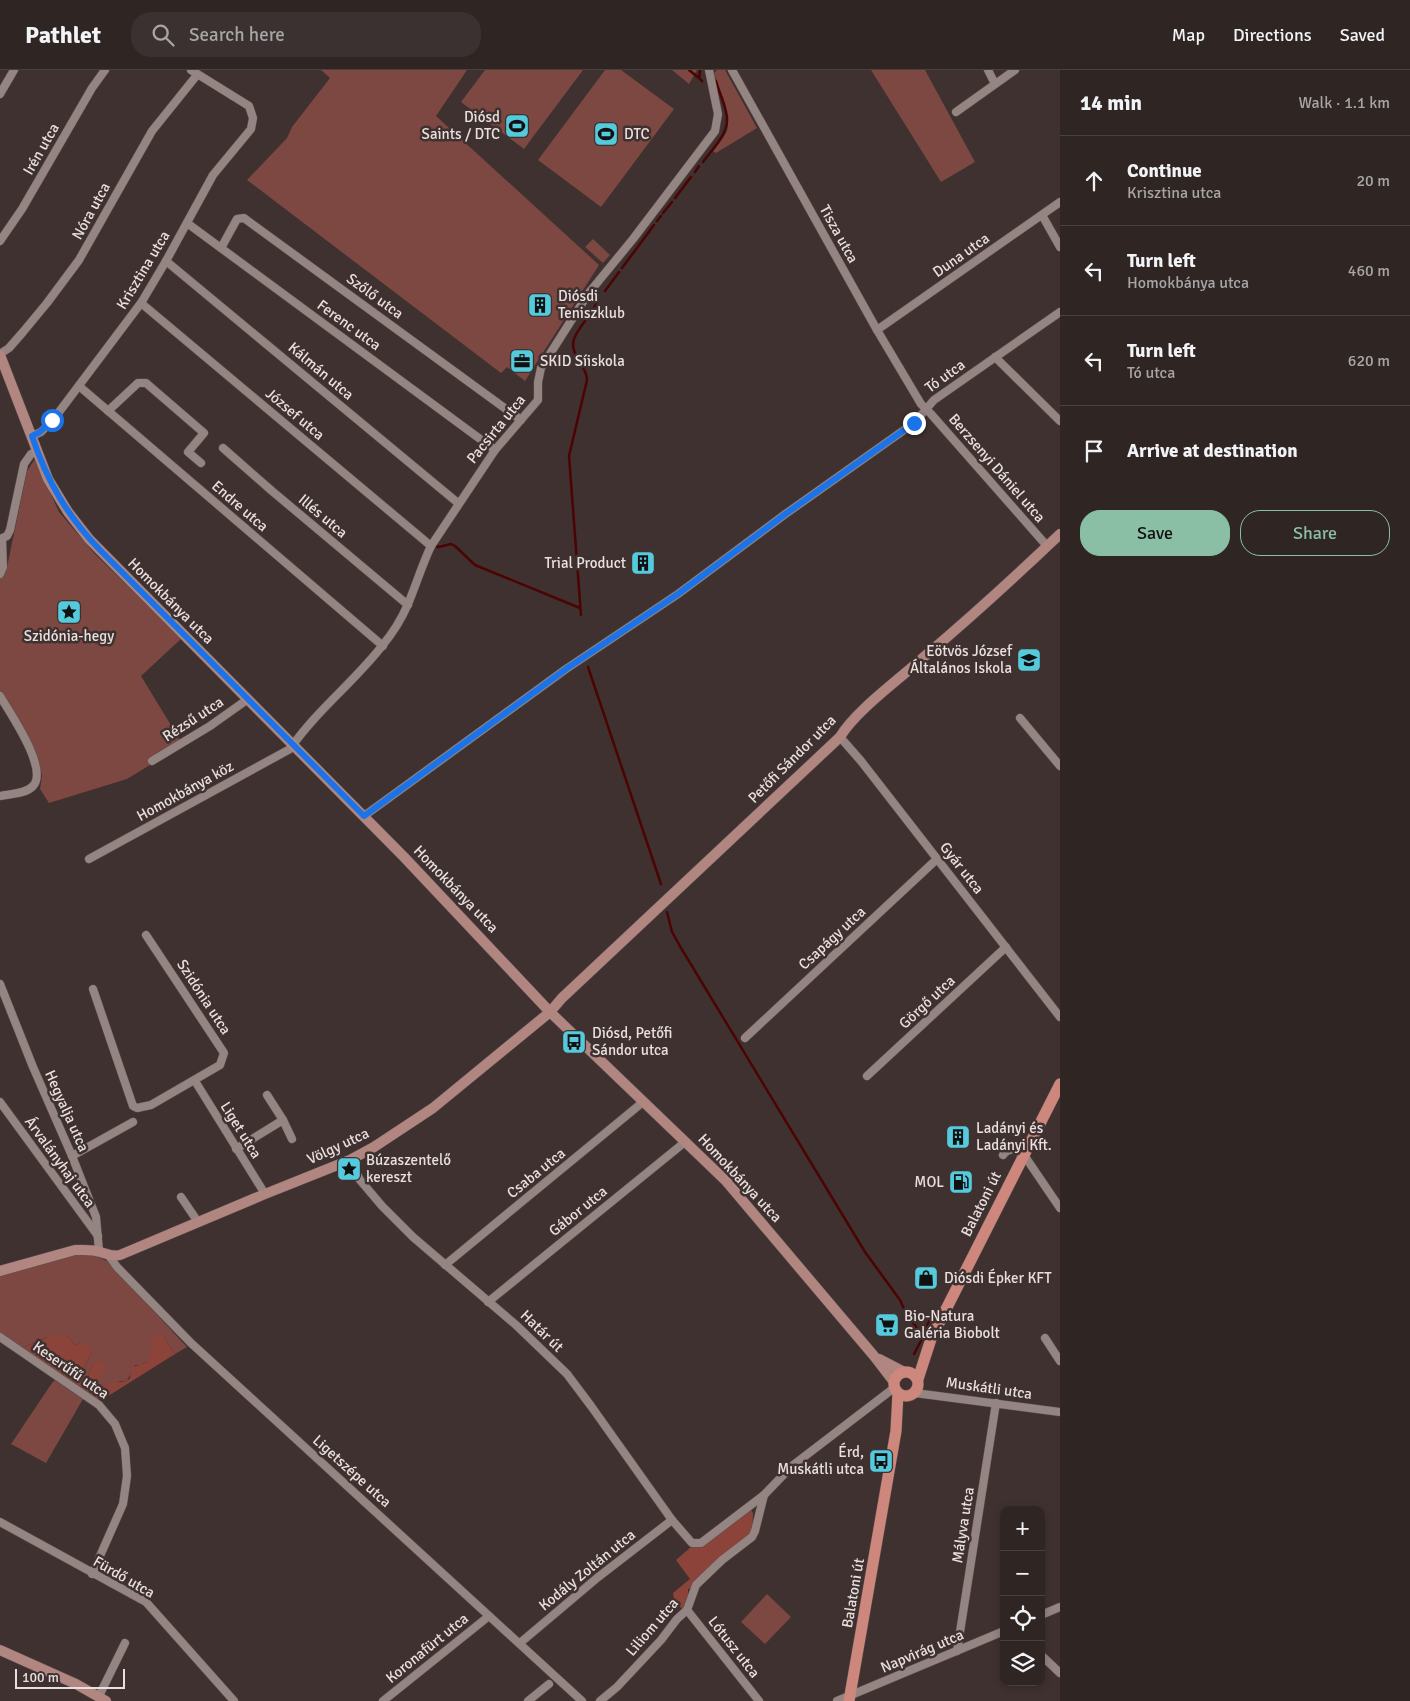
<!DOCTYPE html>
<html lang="en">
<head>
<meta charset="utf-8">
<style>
  body { margin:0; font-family:Signika,sans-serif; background:#3b3130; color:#f1f3f6 }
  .controls { position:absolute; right:15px; bottom:15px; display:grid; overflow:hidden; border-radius:10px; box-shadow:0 2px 8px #0003 }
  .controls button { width:45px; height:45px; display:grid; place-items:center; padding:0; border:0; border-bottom:1px solid #4a4241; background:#2f2523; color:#f1f3f6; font:25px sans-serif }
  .scale { position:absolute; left:15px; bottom:12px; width:110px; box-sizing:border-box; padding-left:5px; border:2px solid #e8dfde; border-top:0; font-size:14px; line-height:18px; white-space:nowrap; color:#e8dfde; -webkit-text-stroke:4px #3f312f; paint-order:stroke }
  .stop { position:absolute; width:15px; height:15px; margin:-11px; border:4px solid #1a73e8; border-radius:50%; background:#fff }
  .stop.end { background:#1a73e8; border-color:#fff; box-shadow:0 1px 5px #0008 }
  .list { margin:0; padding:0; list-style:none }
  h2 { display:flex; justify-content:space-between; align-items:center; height:65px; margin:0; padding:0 20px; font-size:21px }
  h2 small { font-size:16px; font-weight:400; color:#a7a5a6 }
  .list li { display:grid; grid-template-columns:32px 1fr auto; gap:15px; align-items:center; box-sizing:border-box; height:90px; padding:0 20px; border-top:1px solid #4a4241 }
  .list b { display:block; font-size:19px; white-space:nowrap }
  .list p { margin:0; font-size:16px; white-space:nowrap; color:#a7a5a6 }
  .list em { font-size:16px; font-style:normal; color:#a7a5a6 }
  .actions { display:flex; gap:10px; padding:15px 20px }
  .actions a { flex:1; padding:11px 0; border:1px solid #8abfa5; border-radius:20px; text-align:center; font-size:18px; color:#8abfa5 }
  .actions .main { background:#8abfa5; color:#111 }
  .icon { flex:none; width:28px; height:28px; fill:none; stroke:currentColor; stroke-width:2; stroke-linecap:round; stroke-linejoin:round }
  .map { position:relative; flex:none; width:1060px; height:1631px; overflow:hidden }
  header { display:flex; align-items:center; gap:30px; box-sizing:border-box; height:70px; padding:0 25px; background:#2f2523; border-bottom:1px solid #4a4241 }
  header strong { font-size:24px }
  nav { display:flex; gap:28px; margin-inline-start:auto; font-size:18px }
  .search { width:350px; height:45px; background:#3b3130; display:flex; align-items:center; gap:12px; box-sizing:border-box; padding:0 18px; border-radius:20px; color:#a7a5a6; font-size:19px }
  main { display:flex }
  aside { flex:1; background:#2f2523 }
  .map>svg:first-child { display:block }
  .green { fill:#7c4841 }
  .forest { fill:#8c4339 }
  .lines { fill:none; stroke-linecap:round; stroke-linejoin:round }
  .stream { stroke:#4b0403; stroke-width:2.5 }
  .street-casing { stroke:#5c504f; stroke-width:9 }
  .secondary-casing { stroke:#5c504f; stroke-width:11 }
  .primary-casing { stroke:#5c504f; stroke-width:12 }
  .street { stroke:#948482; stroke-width:8 }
  .secondary { stroke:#b18680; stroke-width:10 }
  .primary { stroke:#ce877d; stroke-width:11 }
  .route { stroke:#1a73e8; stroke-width:6 }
  .labels { text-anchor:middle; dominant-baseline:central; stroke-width:5; stroke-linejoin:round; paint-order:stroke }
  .poi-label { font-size:15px; fill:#e8dfde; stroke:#3f312f; text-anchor:start }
  .street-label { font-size:15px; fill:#e8dfde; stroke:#3f312f }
</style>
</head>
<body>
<header>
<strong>Pathlet</strong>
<div class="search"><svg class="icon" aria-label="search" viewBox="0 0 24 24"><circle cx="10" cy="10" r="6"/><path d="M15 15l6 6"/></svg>Search here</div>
<nav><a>Map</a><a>Directions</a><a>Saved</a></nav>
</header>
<main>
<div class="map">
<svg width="1060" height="1631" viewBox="0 0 1060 1631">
  <rect width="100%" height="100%" fill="#3f312f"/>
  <g class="green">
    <polygon points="321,0 467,0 436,46 599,195 525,311 507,297 501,303 247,110 287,68 292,57 330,8"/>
    <polygon points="485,0 583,0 524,79 461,32"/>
    <polygon points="605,0 621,0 674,39 601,137 538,90"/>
    <polygon points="672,0 697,0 689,14"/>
    <path d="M717,0h8l32,58 -41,25 -3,-2c4,-6 11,-13 14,-20 5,-15 -8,-41 -13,-58z"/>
    <polygon points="871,0 925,0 975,92 941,112"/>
    <polygon points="593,169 610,185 603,193 585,177"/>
    <polygon points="35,389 59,442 94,483 182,568 141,606 183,675 127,709 49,733 40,719 42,705 36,685 0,622 0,507 7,497 27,401"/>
    <path d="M77,1184l19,2 11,5 80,86 -12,7 -11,-17 -12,16 -3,7 -8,5h-6l-8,16h-7l-18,10 3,7 -8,2 -2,-2 1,-14 -3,-20 -5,12h-5l-1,-4 10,-20 -11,-9 -6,2 -9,-10c-17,-1 -30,7 -44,13l-22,-15v-58z"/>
    <polygon points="55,1310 83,1329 46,1393 11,1374 52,1313"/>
    <polygon points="767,1524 791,1547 765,1574 741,1552"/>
  </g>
  <g class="forest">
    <path d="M158,1263l6,4 11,17 -70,44 -3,-7 1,-4 6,-4 18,-2 3,-3 1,-11c3,-1 6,-1 9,-2 13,-3 12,-18 13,-29z"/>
    <polygon points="57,1265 66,1265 75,1275 81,1273 91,1276 92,1282 82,1302 83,1306 88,1306 93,1294 98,1291 103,1293 106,1298 96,1314 95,1328 22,1278 51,1266"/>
    <polygon points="751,1440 753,1443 752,1467 693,1518 688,1519 688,1535 682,1539 674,1530 673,1523 690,1509 676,1490 691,1477 697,1477 747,1441"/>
  </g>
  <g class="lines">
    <g class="stream">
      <polyline points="689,0 699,8"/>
      <polyline points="700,0 699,8 702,11"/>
      <path d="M703,92c10,-14 29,-31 23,-50 -2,-11 -7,-20 -10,-31h-3"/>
      <polyline points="695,102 699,96"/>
      <polyline points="675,128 691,107"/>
      <polyline points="663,143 672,132"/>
      <polyline points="657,151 661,146"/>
      <polyline points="622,198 654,155"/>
      <polyline points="605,221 619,202"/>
      <polyline points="590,244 597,233"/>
      <polyline points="435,476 439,477 451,474 455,476 475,495 580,538"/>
      <path d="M581,545l-12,-159 18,-76c0,-15 -18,-25 -13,-41 3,-8 9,-15 13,-21"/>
      <polyline points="588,597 661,814"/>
      <polyline points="667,842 672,862 681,878 865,1182 900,1230 905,1241 923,1267 914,1284"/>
      <polyline points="922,1265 935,1240"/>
    </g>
    <defs>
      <g id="street">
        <polyline points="732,0 877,260 921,334 931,344 1047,476"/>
        <polyline points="988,0 995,14"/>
        <polyline points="0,24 14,0"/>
        <polyline points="956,42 1015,0"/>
        <polyline points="1042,145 1060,177"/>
        <polyline points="187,153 495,380"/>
        <polyline points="0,171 22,139 92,18 105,0"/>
        <polyline points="221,178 237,149 244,148 248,151 521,350"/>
        <polyline points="166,191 458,433"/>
        <polyline points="141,233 431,476"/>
        <polyline points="877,260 1060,132"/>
        <polyline points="0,284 9,278 23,262 47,233 79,190 152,61 197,5"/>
        <polyline points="995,287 1060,351"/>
        <polyline points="79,316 383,576"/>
        <polyline points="108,341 138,313 146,313 204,363 188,382 201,393"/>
        <polyline points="32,366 41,362 53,350 141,233 166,191 213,105 251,59 253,48 249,36 191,0"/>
        <polyline points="223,378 272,421 408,535"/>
        <polyline points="0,469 7,466 10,460 24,394 31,384 37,381"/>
        <polyline points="0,504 3,497 2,469"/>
        <path d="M0,626c10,17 49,73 33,90 -7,8 -23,8 -33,10"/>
        <polyline points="1020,648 1060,696"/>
        <polyline points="840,667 861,691 1060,947"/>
        <polyline points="152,691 210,656 248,629"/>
        <polyline points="364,746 566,599 678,524 784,445 914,353 934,330 1060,242"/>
        <path d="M89,789l201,-110c26,-38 64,-67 92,-103 10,-12 20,-28 26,-42 8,-19 14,-39 23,-58l64,-96 43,-50v-18l3,-14 47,-74 45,-55 82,-108 3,-17 -9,-44"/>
        <polyline points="0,914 33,997 72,1086 96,1147 99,1181"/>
        <polyline points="93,919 133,1036 137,1038 151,1035 220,995 224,983 146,865"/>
        <polyline points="745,968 937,789"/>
        <polyline points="867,1006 1006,877"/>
        <polyline points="195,1011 265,1124"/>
        <polyline points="267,1025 283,1050 292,1069"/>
        <polyline points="0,1032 98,1166"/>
        <polyline points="236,1079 283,1050"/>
        <path d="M1003,1085c6,-9 13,-5 21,0l36,53"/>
        <polyline points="72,1086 133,1052"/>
        <polyline points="350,1090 360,1110 382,1136 413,1167 516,1255 567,1304 591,1336 672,1450 692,1473 701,1473 764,1425 792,1396 894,1318"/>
        <polyline points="181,1127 198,1152"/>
        <polyline points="109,1186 117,1197 191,1273 582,1631"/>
        <polyline points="445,1195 643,1032"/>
        <polyline points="488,1232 685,1072"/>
        <polyline points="0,1267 99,1335 115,1354 125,1378 127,1406 123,1434 92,1504"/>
        <polyline points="1045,1268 1060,1291"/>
        <polyline points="915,1323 1060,1342"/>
        <polyline points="0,1452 146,1532 234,1631"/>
        <polyline points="687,1540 759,1631"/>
        <polyline points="1041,1545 1060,1537"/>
        <polyline points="520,1573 597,1508 672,1450"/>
        <polyline points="957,1581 996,1333"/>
        <polyline points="1041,1585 1060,1603"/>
        <polyline points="99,1626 125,1573"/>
        <polyline points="383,1631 489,1546"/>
        <polyline points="528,1631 549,1614"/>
        <polyline points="600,1631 617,1617 661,1570 677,1549 687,1540 696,1515 722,1490 752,1467 755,1461 764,1425"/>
        <polyline points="837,1631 1004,1561"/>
      </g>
      <g id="secondary">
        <polyline points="0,285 48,409 68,442 89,469 404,787 550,942 726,1111 874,1286 894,1312"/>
        <path d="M0,1201l75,-21c8,0 17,-1 25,2 8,2 12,5 20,3l145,-61 85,-34 24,-13 59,-39 117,-96 12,-14 278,-261c15,-26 61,-59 85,-81 46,-39 91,-80 135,-122"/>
        <polyline points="879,1289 904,1302"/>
        <polyline points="0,1580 76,1614 106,1631"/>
      </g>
      <g id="primary">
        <circle cx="906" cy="1314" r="12"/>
        <polyline points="918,1309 931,1269 1060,1014"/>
        <polyline points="849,1631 896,1361 898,1323"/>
      </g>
    </defs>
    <use href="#street" class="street-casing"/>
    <use href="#secondary" class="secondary-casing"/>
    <use href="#primary" class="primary-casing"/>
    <use href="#street" class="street"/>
    <use href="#secondary" class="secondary"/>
    <use href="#primary" class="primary"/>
  </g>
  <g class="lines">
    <path class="route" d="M52,350l-12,12 -8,4c15,45 35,80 69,115l263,265 202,-147 112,-75 106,-79 130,-92"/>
  </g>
  <defs>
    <symbol id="stadium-square" viewBox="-11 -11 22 22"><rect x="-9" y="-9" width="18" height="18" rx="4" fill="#54cadc" stroke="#3f312f"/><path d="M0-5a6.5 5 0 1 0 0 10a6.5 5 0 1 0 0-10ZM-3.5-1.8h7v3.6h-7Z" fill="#111"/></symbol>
    <symbol id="building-square" viewBox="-11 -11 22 22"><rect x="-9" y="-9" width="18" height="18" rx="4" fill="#54cadc" stroke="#3f312f"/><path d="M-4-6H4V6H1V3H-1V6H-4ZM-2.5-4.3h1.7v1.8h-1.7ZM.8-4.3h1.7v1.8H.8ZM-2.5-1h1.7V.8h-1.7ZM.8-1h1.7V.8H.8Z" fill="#111"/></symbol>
    <symbol id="office-square" viewBox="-11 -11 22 22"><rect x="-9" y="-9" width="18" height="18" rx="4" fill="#54cadc" stroke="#3f312f"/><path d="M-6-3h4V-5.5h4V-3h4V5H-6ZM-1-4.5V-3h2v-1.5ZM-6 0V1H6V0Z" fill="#111"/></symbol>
    <symbol id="sight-square" viewBox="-11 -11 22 22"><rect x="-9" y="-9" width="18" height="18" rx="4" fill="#54cadc" stroke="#3f312f"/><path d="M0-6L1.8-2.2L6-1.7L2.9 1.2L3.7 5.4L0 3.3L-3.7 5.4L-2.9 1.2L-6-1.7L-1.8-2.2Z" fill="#111"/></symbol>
    <symbol id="school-square" viewBox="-11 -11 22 22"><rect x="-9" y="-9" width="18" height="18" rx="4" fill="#54cadc" stroke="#3f312f"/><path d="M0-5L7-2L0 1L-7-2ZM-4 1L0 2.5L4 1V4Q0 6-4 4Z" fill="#111"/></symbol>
    <symbol id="bus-square" viewBox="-11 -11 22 22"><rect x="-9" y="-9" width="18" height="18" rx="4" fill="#54cadc" stroke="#3f312f"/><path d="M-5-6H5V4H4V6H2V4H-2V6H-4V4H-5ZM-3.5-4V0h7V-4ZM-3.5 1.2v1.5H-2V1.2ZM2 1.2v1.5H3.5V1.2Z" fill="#111"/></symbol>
    <symbol id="fuel-square" viewBox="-11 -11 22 22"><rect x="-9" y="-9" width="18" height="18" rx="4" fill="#54cadc" stroke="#3f312f"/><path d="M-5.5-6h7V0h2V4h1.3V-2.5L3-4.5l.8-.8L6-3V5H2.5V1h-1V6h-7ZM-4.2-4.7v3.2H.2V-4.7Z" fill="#111"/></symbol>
    <symbol id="shop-square" viewBox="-11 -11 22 22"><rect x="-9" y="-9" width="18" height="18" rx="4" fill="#54cadc" stroke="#3f312f"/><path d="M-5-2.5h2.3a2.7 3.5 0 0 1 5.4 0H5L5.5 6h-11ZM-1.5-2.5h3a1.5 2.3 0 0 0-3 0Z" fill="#111"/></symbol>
    <symbol id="supermarket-square" viewBox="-11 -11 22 22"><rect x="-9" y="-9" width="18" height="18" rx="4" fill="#54cadc" stroke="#3f312f"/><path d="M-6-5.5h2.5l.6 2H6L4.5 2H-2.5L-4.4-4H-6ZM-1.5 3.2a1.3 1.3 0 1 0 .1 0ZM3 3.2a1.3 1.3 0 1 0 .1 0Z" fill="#111"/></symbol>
  </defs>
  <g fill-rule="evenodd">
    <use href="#stadium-square" x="503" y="42" width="28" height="28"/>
    <use href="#stadium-square" x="592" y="50" width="28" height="28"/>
    <use href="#building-square" x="526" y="221" width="28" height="28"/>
    <use href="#office-square" x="508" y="277" width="28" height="28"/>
    <use href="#building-square" x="629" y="479" width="28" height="28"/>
    <use href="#sight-square" x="55" y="528" width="28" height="28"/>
    <use href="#school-square" x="1015" y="576" width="28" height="28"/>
    <use href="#bus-square" x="560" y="958" width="28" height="28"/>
    <use href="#building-square" x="944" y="1053" width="28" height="28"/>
    <use href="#sight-square" x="335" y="1085" width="28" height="28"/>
    <use href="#fuel-square" x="947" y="1098" width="28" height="28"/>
    <use href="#shop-square" x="912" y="1194" width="28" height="28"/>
    <use href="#supermarket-square" x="873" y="1241" width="28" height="28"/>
    <use href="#bus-square" x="867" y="1377" width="28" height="28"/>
  </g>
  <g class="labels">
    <g class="poi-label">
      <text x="500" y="47" text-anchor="end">Diósd<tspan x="500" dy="17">Saints / DTC</tspan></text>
      <text x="624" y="64">DTC</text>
      <text x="558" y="226">Diósdi<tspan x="558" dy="17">Teniszklub</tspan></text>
      <text x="540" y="291">SKID Síiskola</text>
      <text x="626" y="493" text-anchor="end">Trial Product</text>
      <text x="69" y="566" text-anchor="middle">Szidónia-hegy</text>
      <text x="1012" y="581" text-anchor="end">Eötvös József<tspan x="1012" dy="17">Általános Iskola</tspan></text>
      <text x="592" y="963">Diósd, Petőfi<tspan x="592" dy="17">Sándor utca</tspan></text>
      <text x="976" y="1058">Ladányi és<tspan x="976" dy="17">Ladányi Kft.</tspan></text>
      <text x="366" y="1090">Búzaszentelő<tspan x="366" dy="17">kereszt</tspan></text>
      <text x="944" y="1112" text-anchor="end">MOL</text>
      <text x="944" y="1208">Diósdi Épker KFT</text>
      <text x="904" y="1246">Bio-Natura<tspan x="904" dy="17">Galéria Biobolt</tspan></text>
      <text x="864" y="1382" text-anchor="end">Érd,<tspan x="864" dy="17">Muskátli utca</tspan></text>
    </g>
    <g class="street-label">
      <text transform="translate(41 79) rotate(-60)">Irén utca</text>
      <text transform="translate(91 141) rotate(-61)">Nóra utca</text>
      <text transform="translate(839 164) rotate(61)">Tisza utca</text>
      <text transform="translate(961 185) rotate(-35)">Duna utca</text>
      <text transform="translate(143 200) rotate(-59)">Krisztina utca</text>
      <text transform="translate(375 226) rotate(36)">Szőlő utca</text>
      <text transform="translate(349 255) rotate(36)">Ferenc utca</text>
      <text transform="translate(321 301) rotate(40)">Kálmán utca</text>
      <text transform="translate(945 306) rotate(-36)">Tó utca</text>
      <text transform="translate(295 344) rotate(40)">József utca</text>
      <text transform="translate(496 359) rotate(-51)">Pacsirta utca</text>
      <text transform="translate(997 398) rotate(49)">Berzsenyi Dániel utca</text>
      <text transform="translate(240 436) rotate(41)">Endre utca</text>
      <text transform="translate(323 446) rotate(40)">Illés utca</text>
      <text transform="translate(171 531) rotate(45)">Homokbánya utca</text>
      <text transform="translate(193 649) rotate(-33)">Rézsű utca</text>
      <text transform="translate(792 689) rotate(-45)">Petőfi Sándor utca</text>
      <text transform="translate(185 721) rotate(-29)">Homokbánya köz</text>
      <text transform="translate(962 798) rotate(52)">Gyár utca</text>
      <text transform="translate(456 819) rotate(46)">Homokbánya utca</text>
      <text transform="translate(832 868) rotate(-43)">Csapágy utca</text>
      <text transform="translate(204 927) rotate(57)">Szidónia utca</text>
      <text transform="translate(927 932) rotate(-43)">Görgő utca</text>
      <text transform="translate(67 1041) rotate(66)">Hegyalja utca</text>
      <text transform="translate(241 1060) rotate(58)">Liget utca</text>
      <text transform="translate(338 1076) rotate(-25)">Völgy utca</text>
      <text transform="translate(60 1092) rotate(54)">Árvalányhaj utca</text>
      <text transform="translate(536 1103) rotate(-39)">Csaba utca</text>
      <text transform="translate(740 1108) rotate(47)">Homokbánya utca</text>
      <text transform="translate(981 1134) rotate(-63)">Balatoni út</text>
      <text transform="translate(578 1141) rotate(-39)">Gábor utca</text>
      <text transform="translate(542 1261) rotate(44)">Határ út</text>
      <text transform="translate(71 1300) rotate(35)">Keserűfű utca</text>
      <text transform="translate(989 1318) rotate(8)">Muskátli utca</text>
      <text transform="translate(352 1401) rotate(42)">Ligetszépe utca</text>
      <text transform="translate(963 1455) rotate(-81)">Mályva utca</text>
      <text transform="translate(587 1500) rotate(-39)">Kodály Zoltán utca</text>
      <text transform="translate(124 1507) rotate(30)">Fürdő utca</text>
      <text transform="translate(853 1523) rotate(-80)">Balatoni út</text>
      <text transform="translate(652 1557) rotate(-49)">Liliom utca</text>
      <text transform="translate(734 1577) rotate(52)">Lótusz utca</text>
      <text transform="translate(427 1578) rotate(-39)">Koronafürt utca</text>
      <text transform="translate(922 1581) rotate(-23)">Napvirág utca</text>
    </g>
  </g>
</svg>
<div class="controls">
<button>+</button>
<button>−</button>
<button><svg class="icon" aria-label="locate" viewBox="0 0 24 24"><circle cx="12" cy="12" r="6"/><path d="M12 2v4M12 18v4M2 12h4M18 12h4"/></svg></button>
<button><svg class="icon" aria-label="layers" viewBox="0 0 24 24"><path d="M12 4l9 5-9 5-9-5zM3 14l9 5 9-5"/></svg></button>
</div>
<div class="scale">100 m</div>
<div class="stop" style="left:52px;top:350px"></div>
<div class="stop end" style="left:914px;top:353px"></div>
</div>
<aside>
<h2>14 min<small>Walk · 1.1 km</small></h2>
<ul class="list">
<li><svg class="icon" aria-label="ahead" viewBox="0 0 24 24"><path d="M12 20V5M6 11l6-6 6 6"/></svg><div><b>Continue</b><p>Krisztina utca</p></div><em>20 m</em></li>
<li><svg class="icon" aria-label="left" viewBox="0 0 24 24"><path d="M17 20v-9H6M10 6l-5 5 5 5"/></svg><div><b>Turn left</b><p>Homokbánya utca</p></div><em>460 m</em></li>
<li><svg class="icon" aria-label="left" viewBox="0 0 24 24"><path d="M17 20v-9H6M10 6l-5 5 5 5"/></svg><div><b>Turn left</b><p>Tó utca</p></div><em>620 m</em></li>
<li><svg class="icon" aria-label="arrive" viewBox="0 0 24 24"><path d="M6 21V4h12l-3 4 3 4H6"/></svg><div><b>Arrive at destination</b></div></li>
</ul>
<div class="actions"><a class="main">Save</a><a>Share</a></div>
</aside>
</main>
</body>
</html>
